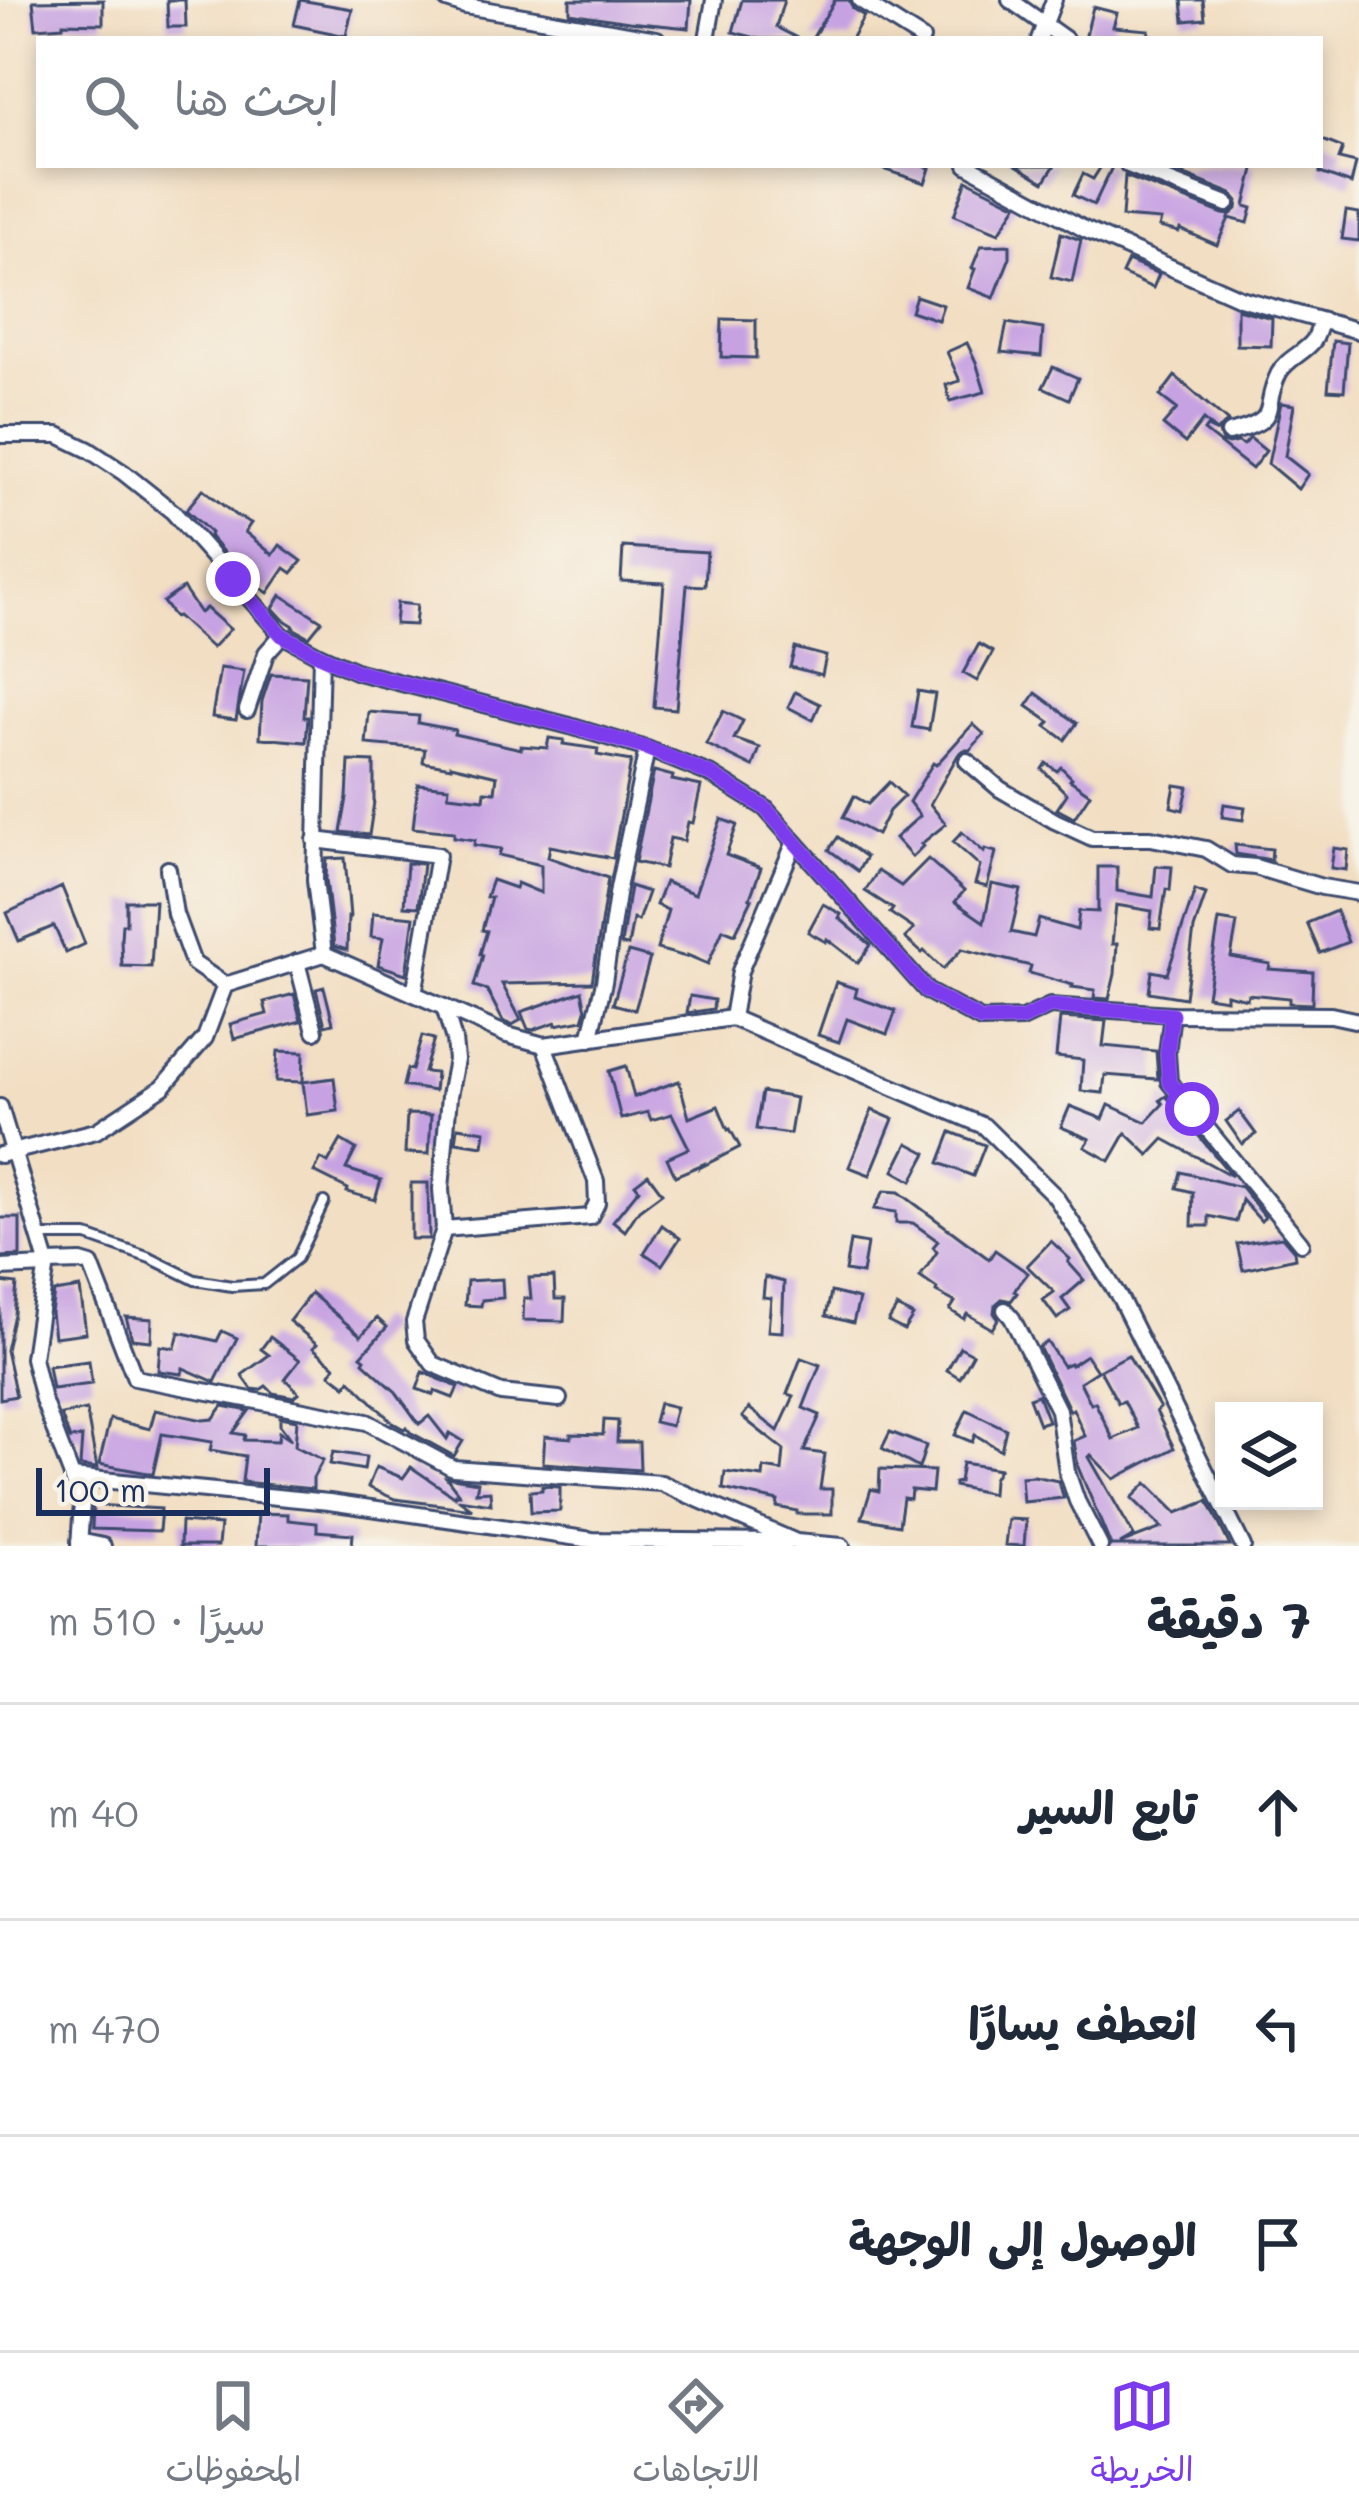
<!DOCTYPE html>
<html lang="ar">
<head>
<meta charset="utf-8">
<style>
  body { margin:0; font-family:Mali,"Playpen Sans Arabic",sans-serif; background:#f6f6f7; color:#1f2937; direction:rtl }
  .controls { position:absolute; right:36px; bottom:36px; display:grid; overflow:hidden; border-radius:0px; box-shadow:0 6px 18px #0003 }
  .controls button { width:108px; height:108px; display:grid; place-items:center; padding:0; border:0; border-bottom:3px solid #e0e1e3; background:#fff; color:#1f2937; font:60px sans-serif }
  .scale { position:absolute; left:36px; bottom:30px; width:234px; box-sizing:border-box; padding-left:12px; border:6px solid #1b2f5e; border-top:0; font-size:33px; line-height:42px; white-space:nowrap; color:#1b2f5e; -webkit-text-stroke:9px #f7f3e8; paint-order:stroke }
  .stop { position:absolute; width:36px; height:36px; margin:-27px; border:9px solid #7c3aed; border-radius:50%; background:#fff }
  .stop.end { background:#7c3aed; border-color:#fff; box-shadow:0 3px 12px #0008 }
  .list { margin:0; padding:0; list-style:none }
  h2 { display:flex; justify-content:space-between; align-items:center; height:156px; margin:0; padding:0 48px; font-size:51px }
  h2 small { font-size:39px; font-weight:400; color:#747a83 }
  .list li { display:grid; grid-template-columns:78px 1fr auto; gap:36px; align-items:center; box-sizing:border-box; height:216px; padding:0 48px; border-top:3px solid #e0e1e3 }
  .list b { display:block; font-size:45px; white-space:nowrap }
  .list em { font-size:39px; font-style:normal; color:#747a83 }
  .icon { flex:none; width:66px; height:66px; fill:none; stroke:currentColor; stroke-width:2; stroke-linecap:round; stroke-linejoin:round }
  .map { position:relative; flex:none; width:1359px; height:1546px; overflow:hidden; direction:ltr }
  .search { position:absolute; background:#fff; box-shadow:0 6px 18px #0003; left:36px; right:36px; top:36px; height:132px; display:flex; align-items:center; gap:30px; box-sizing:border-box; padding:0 42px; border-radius:0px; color:#747a83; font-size:45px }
  .sheet { height:804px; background:#fff }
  nav { display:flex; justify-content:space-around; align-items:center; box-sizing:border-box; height:168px; border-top:3px solid #e0e1e3; background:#fff; font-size:33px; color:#747a83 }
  nav a { display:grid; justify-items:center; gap:6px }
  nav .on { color:#7c3aed }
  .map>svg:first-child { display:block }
  .building { fill:#c7a2e2 }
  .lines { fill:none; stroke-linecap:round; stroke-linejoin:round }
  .lane-casing { stroke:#3b496d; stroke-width:14 }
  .street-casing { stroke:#3b496d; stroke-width:20 }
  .lane { stroke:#fff; stroke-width:8 }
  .street { stroke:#fff; stroke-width:14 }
  .route { stroke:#7c3aed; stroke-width:15 }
</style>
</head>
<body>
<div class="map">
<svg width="1359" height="1546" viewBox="0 0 1359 1546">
  <rect width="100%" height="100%" fill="#f7f3e8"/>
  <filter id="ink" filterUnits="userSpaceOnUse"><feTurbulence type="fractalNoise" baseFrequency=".00833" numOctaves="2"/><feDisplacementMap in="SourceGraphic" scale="24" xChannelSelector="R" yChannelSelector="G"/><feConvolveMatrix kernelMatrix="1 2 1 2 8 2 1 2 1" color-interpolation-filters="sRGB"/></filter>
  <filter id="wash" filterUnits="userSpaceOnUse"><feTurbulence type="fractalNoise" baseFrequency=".004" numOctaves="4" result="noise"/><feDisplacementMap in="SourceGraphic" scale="48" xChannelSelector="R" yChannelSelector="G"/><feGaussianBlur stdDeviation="2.7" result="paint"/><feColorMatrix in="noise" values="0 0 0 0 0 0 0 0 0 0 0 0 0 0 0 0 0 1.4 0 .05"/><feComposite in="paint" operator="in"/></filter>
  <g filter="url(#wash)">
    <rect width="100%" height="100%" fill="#f2dec2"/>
    <g id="blocks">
      <g class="building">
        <polygon points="103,0 103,24 63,23 63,26 36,28 33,1"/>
        <polygon points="167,0 185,0 186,27 168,27"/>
        <polygon points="300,0 352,9 346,36 294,25"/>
        <polygon points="570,0 691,0 689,28 629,22 570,13"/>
        <polygon points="742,0 784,0 776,27 799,39 760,39 733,32"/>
        <polygon points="835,0 849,0 853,9 864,16 851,39 812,39"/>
        <polygon points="1182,0 1203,0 1205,19 1184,21"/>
        <polygon points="1093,7 1117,13 1113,27 1149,30 1148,39 1085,39"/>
        <polygon points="1320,139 1343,148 1339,159 1356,163 1351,184 1320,173"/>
        <polygon points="878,165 920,165 930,168 925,183 877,167"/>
        <polygon points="1016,165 1055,165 1044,182"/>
        <polygon points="1102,165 1113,165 1094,205 1073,195 1083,174 1093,179"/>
        <polygon points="1160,165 1178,165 1190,169 1191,165 1255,165 1245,206 1252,208 1248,223 1229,218 1217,245 1180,229 1179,232 1159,227 1161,220 1122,217 1125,176 1223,214 1230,215 1237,209 1238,201 1232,194"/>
        <polygon points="967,180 1017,205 999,233 954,215"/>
        <polygon points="1346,211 1359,213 1359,241 1342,239"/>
        <polygon points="1061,233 1081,240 1072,282 1051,277"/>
        <polygon points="1010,245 1010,257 994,298 968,288 975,269 972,268 981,246"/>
        <polygon points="1128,261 1159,274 1153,288 1122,274"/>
        <polygon points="916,296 943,305 938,320 911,311"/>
        <polygon points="1237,309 1272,318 1271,346 1237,345"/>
        <polygon points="722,319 756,320 756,358 721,357"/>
        <polygon points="1007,323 1043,329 1041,356 1001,352"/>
        <polygon points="1333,341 1348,343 1344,391 1328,390"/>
        <polygon points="967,343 976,362 985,392 950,401 946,385 960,381 947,352"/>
        <polygon points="1053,367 1078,378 1069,399 1043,387"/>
        <polygon points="1175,376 1228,422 1218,429 1222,442 1228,444 1238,442 1244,445 1250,438 1266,451 1252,469 1204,431 1207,427 1217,432 1203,420 1185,443 1163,425 1177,409 1160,396"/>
        <polygon points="1281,403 1294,405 1285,456 1308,474 1298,489 1268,464"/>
        <polygon points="203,489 235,515 251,523 245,532 273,555 280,545 302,561 292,573 285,568 268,593 245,577 209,536 211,533 186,510"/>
        <polygon points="623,547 707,552 705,586 687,585 676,709 654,707 664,583 621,581"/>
        <polygon points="183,588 200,613 206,608 230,629 212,648 177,616 174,617 163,602"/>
        <polygon points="281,595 322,621 309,637 293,628 294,626 283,619 273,608"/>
        <polygon points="397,603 417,605 415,625 395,624"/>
        <polygon points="979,644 993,652 977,681 963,673"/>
        <polygon points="795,648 826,656 822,675 790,667"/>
        <polygon points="220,668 244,671 236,720 212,717"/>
        <polygon points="271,674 307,676 304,717 308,717 306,742 260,738 262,701"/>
        <polygon points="918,691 935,694 929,730 912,727"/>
        <polygon points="795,692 820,704 813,720 788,707"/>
        <polygon points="1036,693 1077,723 1065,740 1046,726 1050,722 1027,706"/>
        <polygon points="723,711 743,721 734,739 760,748 753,767 706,744"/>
        <polygon points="369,712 419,716 418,723 455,730 454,734 521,749 521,746 547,748 549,738 564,740 563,744 598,749 597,755 631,761 613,858 550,846 548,857 608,878 592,982 502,984 521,1020 512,1025 503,1021 487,990 474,986 483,955 480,954 487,931 482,930 491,898 486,897 492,880 515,888 517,883 541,893 541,865 499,855 501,849 474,845 475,840 454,837 454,832 413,828 418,784 449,787 448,795 484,799 485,791 495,792 497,776 451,765 451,767 423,762 425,749 366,744"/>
        <polygon points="973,724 984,734 970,750 964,750 958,755 930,804 946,824 921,844 923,846 912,857 895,838 920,816 909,802 933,763 936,765"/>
        <polygon points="349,761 374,762 374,802 369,835 341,832 347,798"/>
        <polygon points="1046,763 1057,771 1061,767 1072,778 1070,780 1090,794 1074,818 1057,809 1067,794 1042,769"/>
        <polygon points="654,771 673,776 672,780 701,786 693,823 688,822 684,841 670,838 664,868 635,862"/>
        <polygon points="889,782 904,796 889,811 877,835 843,817 854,796 868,804"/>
        <polygon points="1175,785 1188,787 1183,810 1171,807"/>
        <polygon points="1224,804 1245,807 1243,820 1222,817"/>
        <polygon points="721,819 737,825 726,855 761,868 750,898 752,899 735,934 723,929 708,964 687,955 686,957 657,949 668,910 656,905 665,882 695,894"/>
        <polygon points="962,832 984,852 985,849 996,852 987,887 975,884 980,866 953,842"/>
        <polygon points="838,837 866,857 858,871 829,850"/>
        <polygon points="1235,845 1272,849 1271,860 1236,854"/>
        <polygon points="1334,848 1348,850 1346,870 1331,868"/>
        <polygon points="345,858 350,917 348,917 347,950 334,946 326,879 327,859"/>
        <polygon points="928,859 964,891 955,902 984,922 992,884 1021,890 1011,932 1034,937 1039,919 1077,930 1079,911 1098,912 1098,867 1117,867 1117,891 1153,897 1156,866 1172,867 1170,890 1166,889 1160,929 1150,928 1152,911 1116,905 1112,944 1117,944 1115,974 1109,999 1094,998 1095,990 1072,987 1073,985 1029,973 1031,966 962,949 943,969 924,951 922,953 905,938 914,929 890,913 893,909 865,891 878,871 901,886"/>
        <polygon points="407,863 423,864 418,907 404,906"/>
        <polygon points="630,886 648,892 638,921 633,919 628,946 621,945"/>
        <polygon points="62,887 85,944 66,953 54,926 19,941 7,913"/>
        <polygon points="1195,890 1206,894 1194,929 1185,998 1149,992 1152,971 1167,974"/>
        <polygon points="126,901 155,901 151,967 122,966 121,939 122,924 126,924"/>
        <polygon points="823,904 841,914 839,918 871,945 858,963 827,939 826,942 808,932"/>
        <polygon points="1336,911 1348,942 1320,953 1307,923"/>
        <polygon points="373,913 414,917 406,974 378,965 383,938 371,937"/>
        <polygon points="1219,920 1237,923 1231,957 1270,964 1269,969 1313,972 1312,1004 1289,1003 1289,998 1248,994 1247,999 1226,994 1226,999 1207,996"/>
        <polygon points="628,952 650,958 635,1010 613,1004"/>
        <polygon points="836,982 857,989 855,997 896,1011 887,1034 847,1019 839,1042 818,1035"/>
        <polygon points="324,987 333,1023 325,1025 316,989"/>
        <polygon points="582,991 586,1010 583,1020 556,1025 556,1022 533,1030 528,1029 521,1012"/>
        <polygon points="294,994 301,1021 234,1039 230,1024 267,1014 264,1002"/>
        <polygon points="690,996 714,1000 713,1009 687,1013"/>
        <polygon points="1060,1018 1106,1021 1103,1046 1156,1051 1158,1079 1105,1075 1103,1093 1081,1091 1083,1060 1056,1057"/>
        <polygon points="422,1036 434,1039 424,1072 436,1073 434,1091 403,1086 407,1069 412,1070"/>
        <polygon points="278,1051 304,1052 303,1082 276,1081"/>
        <polygon points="626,1066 634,1097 679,1081 689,1118 718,1106 728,1130 730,1129 740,1147 701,1167 703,1164 675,1176 667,1158 689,1148 672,1114 651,1120 648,1112 621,1119 609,1071"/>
        <polygon points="334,1078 338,1111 307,1115 303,1082"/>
        <polygon points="762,1092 796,1098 790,1134 756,1129"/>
        <polygon points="1166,1096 1182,1115 1178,1118 1188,1123 1232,1176 1164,1139 1149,1155 1126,1133 1110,1161 1085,1147 1090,1139 1061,1127 1070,1106 1103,1119 1109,1105 1146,1122 1163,1104 1160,1100"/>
        <polygon points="872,1110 893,1119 870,1175 849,1167"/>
        <polygon points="1239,1111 1256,1134 1242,1144 1226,1121"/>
        <polygon points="407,1114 431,1115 429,1154 405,1153"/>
        <polygon points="458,1127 485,1131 483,1146 456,1142"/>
        <polygon points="951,1132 985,1145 973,1176 939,1163"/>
        <polygon points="341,1140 356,1149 346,1169 381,1180 375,1200 347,1192 348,1189 314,1172 321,1159 328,1163"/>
        <polygon points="908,1143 927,1153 912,1181 894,1171"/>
        <polygon points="1181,1172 1241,1187 1265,1217 1261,1221 1242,1200 1236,1222 1209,1216 1209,1226 1192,1226 1193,1192 1177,1188"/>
        <polygon points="648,1174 662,1193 639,1210 625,1231 613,1221 639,1189 635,1184"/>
        <polygon points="411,1183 428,1183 429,1239 411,1239"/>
        <polygon points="884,1191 899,1192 989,1259 995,1250 1028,1273 1014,1291 1017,1293 1011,1301 1002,1299 995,1305 994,1313 998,1319 992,1329 967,1314 964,1319 950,1310 955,1302 936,1292 937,1289 920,1277 937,1252 933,1247 938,1241 913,1223 896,1223 896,1212 874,1209"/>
        <polygon points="0,1218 20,1218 20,1256 0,1257"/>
        <polygon points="662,1225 680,1238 662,1265 644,1253"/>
        <polygon points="1282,1237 1294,1251 1295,1258 1243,1270 1237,1244"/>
        <polygon points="850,1241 867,1244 862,1274 845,1271"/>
        <polygon points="1051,1241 1070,1259 1068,1262 1084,1280 1062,1299 1070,1310 1057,1319 1043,1300 1054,1292 1027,1266"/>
        <polygon points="554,1277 555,1299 565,1299 564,1321 523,1320 524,1298 531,1299 529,1278"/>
        <polygon points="765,1277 784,1282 782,1332 768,1331 771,1298 763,1297"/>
        <polygon points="502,1279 503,1298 482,1300 481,1306 465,1305 467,1281"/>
        <polygon points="0,1282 17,1284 14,1314 6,1350 16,1396 0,1399"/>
        <polygon points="80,1288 86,1333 54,1337 51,1313 54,1292"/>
        <polygon points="831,1292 859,1299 853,1323 826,1316"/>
        <polygon points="311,1293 361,1336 377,1318 387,1327 361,1356 365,1359 363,1362 396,1392 419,1424 429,1416 447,1439 450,1433 463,1441 454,1456 410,1432 406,1427 404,1429 393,1423 350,1380 346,1386 330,1374 335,1366 313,1348 317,1344 289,1321"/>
        <polygon points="897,1307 913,1316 904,1330 888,1322"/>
        <polygon points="126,1317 152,1319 151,1341 132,1339"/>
        <polygon points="222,1331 237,1338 215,1382 183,1368 182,1374 158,1371 160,1346 175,1348 179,1332 217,1341"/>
        <polygon points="270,1337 300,1360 285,1379 299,1393 294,1397 273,1393 266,1386 260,1390 252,1389 242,1375 269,1355 261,1349"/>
        <polygon points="1047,1342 1063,1366 1070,1363 1071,1365 1086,1355 1097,1371 1080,1382 1091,1404 1095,1402 1113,1439 1138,1428 1124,1401 1118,1403 1100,1370 1128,1355 1160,1408 1156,1411 1174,1448 1114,1479 1091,1455 1089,1457 1134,1536 1120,1544 1162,1528 1132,1498 1147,1483 1177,1513 1208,1501 1230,1546 1111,1546 1078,1467 1074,1441 1085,1436 1073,1409 1070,1411 1039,1347"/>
        <polygon points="960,1347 973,1354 960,1378 947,1370"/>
        <polygon points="801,1358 820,1365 803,1408 820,1415 804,1451 825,1454 820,1489 832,1489 832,1514 797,1514 797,1511 777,1507 778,1501 723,1489 725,1472 763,1477 764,1468 782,1471 784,1450 742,1417 749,1408 778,1431 794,1396 787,1394"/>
        <polygon points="89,1361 92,1384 52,1389 48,1366"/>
        <polygon points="423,1372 458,1387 453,1398 435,1391 434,1395 417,1389"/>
        <polygon points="1038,1395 1048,1421 1039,1424 1029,1398"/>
        <polygon points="659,1403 676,1407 671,1426 654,1422"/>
        <polygon points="223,1406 249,1411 233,1433 245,1435 244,1440 278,1441 279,1432 291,1440 280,1425 280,1417 297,1420 295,1446 323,1460 313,1478 313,1489 242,1482 245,1456 210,1450 212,1442 162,1434 153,1474 99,1464 110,1419 150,1429 155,1410 203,1420 213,1419"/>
        <polygon points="86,1410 87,1414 97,1468 80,1466 82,1437 70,1439 61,1415"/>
        <polygon points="967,1410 1006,1429 1001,1450 975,1435 972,1442 955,1435"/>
        <polygon points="604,1420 618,1421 617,1442 639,1442 640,1470 543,1463 545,1436 571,1438 571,1434 603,1435"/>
        <polygon points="890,1432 926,1446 919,1468 882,1448"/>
        <polygon points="333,1452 366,1457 364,1470 330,1464"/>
        <polygon points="962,1463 999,1469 993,1479 992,1494 954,1486 954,1483 959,1482"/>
        <polygon points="376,1467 403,1478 411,1467 455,1497 455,1494 459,1494 446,1477 478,1482 476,1492 490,1491 491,1504 458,1499 472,1509 395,1499 368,1487"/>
        <polygon points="880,1469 934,1471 932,1492 911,1490 910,1499 903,1498 899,1525 862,1518 871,1489 879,1491"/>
        <polygon points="1034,1476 1058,1481 1064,1498 1023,1502 1021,1477"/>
        <polygon points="542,1486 560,1487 560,1511 531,1512 530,1491 542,1490"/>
        <polygon points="93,1505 161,1509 159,1531 92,1529"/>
        <polygon points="258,1513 288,1514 288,1520 317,1523 317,1531 353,1534 352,1546 256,1546"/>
        <polygon points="1008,1519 1026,1520 1024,1546 1005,1545"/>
        <polygon points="181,1522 220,1525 218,1546 180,1546"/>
      </g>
    </g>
  </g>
  <g filter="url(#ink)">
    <use href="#blocks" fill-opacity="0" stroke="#3b496d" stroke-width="3"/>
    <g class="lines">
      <defs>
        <polyline id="lane" points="41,1236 87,1236 150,1258 195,1280 232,1286 264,1284 297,1258 324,1202"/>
        <g id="street">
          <polyline points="447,0 465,6 657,39"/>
          <polyline points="860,0 922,39"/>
          <polyline points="1010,0 1065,39"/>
          <polyline points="707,39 714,0"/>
          <polyline points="1039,39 1054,0"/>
          <polyline points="967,165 1086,230 1240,298 1359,331"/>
          <polyline points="1128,165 1227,204"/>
          <path d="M1229,433c55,-14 31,-22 50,-60 8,-15 26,-20 35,-33 3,-5 5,-12 7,-18"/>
          <polyline points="0,435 58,435 89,450 124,473 173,512 282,635 321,656 358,672 570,726 647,749 712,775 765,808 927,991 981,1020 1022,1019 1050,1006 1172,1014 1331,1015 1359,1021"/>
          <polyline points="321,656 315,880 324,954"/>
          <polyline points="247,710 266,653 282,635"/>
          <polyline points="967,761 1000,789 1055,821 1092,838 1151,838 1206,849 1232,865 1255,867 1322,887 1359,893"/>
          <polyline points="315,840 438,855 414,994"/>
          <polyline points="168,869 175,914 193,963 225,985"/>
          <polyline points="297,962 315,1031"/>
          <polyline points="444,1007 454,1040 456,1060 449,1096 441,1189 444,1229"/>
          <polyline points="1172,1014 1167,1053 1169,1082 1301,1243"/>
          <polyline points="732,1018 740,971 794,844"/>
          <polyline points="590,1039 604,982 618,888 647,749"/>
          <polyline points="544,1045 596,1181 597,1203 590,1217 444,1229 414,1322 416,1340 433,1364 501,1393 559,1399"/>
          <polyline points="0,1107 47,1263 33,1358 43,1400 82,1503 79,1546"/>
          <polyline points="0,1155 96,1131 163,1087 205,1038 225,985 324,954 507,1035 544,1045 732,1018 984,1126 1055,1196 1120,1298 1243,1546"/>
          <polyline points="47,1263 81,1262 91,1265 135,1378 367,1422 453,1468 661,1483 796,1542 842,1546"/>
          <polyline points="0,1268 47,1266"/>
          <polyline points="1005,1310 1012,1318 1058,1410 1067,1472 1077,1501 1100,1546"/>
          <polyline points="72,1477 329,1502 592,1540 789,1542"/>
          <polyline points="79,1541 103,1546"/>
        </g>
      </defs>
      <use href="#lane" class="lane-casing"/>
      <use href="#street" class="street-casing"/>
      <use href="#lane" class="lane"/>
      <use href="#street" class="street"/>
    </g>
  </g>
  <g class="lines" filter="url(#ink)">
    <polyline class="route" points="233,579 282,635 321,656 358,672 570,726 646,748 712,775 765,808 927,991 981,1020 1022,1019 1050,1006 1172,1014 1167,1053 1169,1082 1192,1109"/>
  </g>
</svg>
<div class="controls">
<button><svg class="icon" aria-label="layers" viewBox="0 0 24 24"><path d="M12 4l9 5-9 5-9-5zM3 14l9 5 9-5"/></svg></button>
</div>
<div class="scale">100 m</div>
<div class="stop" style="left:1192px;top:1109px"></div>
<div class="stop end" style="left:233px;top:579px"></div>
<div class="search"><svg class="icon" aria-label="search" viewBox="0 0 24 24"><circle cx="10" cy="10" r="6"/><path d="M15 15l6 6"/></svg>ابحث هنا</div>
</div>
<section class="sheet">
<h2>7 دقيقة<small>سيرًا · 510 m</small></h2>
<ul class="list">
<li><svg class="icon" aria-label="ahead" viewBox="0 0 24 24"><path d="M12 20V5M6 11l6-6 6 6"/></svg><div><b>تابع السير</b></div><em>40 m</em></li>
<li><svg class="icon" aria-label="left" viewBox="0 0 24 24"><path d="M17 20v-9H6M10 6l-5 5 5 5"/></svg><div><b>انعطف يسارًا</b></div><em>470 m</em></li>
<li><svg class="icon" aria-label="arrive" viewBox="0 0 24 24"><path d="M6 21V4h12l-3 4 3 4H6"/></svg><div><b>الوصول إلى الوجهة</b></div></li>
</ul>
</section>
<nav>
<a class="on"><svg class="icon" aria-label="map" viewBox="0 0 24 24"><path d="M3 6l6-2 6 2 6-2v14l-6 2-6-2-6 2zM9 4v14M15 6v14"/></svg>الخريطة</a>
<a><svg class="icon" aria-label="directions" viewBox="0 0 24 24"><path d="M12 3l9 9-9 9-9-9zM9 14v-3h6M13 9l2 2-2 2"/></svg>الاتجاهات</a>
<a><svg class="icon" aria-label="saved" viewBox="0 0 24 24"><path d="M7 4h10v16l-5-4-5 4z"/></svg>المحفوظات</a>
</nav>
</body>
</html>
